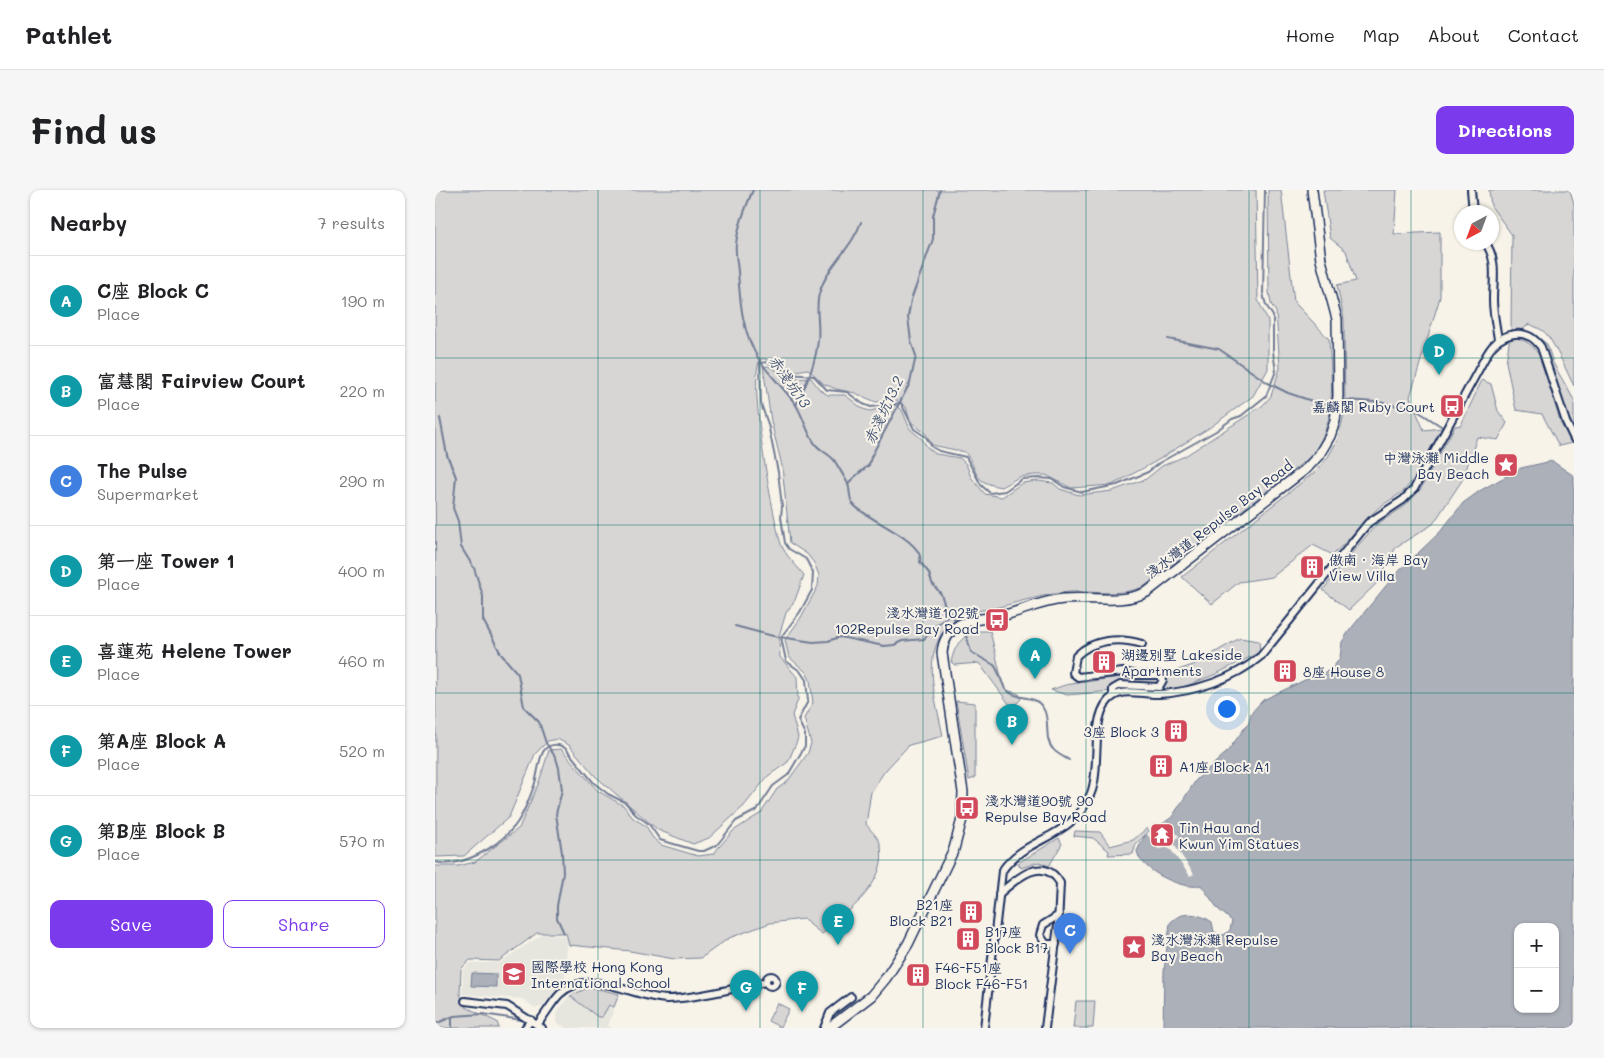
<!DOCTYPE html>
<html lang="en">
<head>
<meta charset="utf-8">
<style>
  body { margin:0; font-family:Mali,"LXGW WenKai TC",sans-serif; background:#f6f6f6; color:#202124 }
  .controls { position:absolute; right:15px; bottom:15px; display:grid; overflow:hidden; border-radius:10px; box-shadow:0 1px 4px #0004 }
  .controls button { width:45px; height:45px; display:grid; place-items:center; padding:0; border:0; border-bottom:1px solid #e0e0e0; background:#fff; color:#202124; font:25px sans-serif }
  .compass { position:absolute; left:1019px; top:15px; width:45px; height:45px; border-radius:50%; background:#fff; box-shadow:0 1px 4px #0004; rotate:221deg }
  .you { position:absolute; left:791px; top:518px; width:18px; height:18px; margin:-12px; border:4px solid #fff; border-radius:50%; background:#1a73e8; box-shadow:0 0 0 8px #1a73e833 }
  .badge { display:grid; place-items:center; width:32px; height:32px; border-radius:50%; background:#7c3aed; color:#fff; font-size:16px; font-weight:700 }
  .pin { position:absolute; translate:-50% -41px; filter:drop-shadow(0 1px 2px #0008) }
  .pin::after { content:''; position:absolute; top:26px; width:18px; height:15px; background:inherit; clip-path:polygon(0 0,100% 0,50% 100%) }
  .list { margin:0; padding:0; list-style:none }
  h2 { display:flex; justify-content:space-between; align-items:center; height:65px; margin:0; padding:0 20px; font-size:21px }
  h2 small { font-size:16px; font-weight:400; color:#757577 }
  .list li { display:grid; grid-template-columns:32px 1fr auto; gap:15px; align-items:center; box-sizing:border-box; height:90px; padding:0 20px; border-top:1px solid #e0e0e0 }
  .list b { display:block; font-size:19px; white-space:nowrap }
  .list p { margin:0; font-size:16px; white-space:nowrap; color:#757577 }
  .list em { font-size:16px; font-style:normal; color:#757577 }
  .actions { display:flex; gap:10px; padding:15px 20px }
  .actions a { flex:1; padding:11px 0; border:1px solid #7c3aed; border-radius:10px; text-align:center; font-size:18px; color:#7c3aed }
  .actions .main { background:#7c3aed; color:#fff }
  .map { position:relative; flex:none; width:1139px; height:838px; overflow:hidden; border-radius:10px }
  header { display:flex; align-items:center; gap:30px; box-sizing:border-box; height:70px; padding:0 25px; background:#fff; border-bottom:1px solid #e0e0e0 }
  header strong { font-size:24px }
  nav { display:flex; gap:28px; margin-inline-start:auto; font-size:18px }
  .intro { display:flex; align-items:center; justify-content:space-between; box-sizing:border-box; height:120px; padding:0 30px }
  h1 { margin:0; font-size:35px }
  .button { padding:12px 22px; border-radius:10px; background:#7c3aed; color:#fff; font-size:18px; font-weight:700 }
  main { display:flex; gap:30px; padding:0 30px }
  aside { flex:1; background:#fff; border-radius:10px; box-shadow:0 1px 4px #0004 }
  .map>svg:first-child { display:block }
  .built { fill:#e6e5de }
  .green { fill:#d7d6d4; stroke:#798299 }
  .water { fill:#acb0b9; stroke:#727c95; fill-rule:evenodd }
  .pier { fill:#f7f3e8 }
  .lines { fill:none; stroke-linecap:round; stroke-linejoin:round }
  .stream { stroke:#727c95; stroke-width:2 }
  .street-casing { stroke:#1b2f5e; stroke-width:10 }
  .secondary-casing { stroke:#1b2f5e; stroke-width:12 }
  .street { stroke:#f7f3e8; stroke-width:6 }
  .secondary { stroke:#f7f3e8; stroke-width:9 }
  .grid { fill:none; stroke:#0f766e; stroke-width:1; stroke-opacity:0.55 }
  .labels { text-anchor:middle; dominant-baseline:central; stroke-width:4; stroke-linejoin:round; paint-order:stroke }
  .poi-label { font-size:14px; fill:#1b2f5e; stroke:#f7f3e8; text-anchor:start }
  .street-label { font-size:14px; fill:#1b2f5e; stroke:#f7f3e8 }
  .water-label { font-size:15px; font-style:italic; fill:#465679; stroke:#f7f3e8 }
</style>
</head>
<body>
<header>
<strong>Pathlet</strong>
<nav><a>Home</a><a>Map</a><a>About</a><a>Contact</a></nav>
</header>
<div class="intro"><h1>Find us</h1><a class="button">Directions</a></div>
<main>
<aside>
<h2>Nearby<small>7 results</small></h2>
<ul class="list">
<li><span class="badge" style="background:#0f9aa8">A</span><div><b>C座 Block C</b><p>Place</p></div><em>190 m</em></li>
<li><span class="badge" style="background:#0f9aa8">B</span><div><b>富慧閣 Fairview Court</b><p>Place</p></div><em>220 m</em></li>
<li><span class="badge" style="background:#3f7fe0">C</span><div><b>The Pulse</b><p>Supermarket</p></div><em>290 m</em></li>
<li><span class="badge" style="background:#0f9aa8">D</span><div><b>第一座 Tower 1</b><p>Place</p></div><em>400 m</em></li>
<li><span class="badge" style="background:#0f9aa8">E</span><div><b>喜蓮苑 Helene Tower</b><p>Place</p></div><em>460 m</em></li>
<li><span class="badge" style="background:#0f9aa8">F</span><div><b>第A座 Block A</b><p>Place</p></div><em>520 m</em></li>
<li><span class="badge" style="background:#0f9aa8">G</span><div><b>第B座 Block B</b><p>Place</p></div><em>570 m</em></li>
</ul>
<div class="actions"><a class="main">Save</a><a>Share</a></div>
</aside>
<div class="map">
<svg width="1139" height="838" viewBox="0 0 1139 838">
  <rect width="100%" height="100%" fill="#f7f3e8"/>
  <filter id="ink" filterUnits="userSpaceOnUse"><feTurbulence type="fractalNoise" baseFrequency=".02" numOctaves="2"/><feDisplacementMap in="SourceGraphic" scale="10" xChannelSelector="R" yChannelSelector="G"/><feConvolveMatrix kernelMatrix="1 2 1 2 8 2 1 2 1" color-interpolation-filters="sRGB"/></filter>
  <g filter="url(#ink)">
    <g class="built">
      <polygon points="108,744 130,746 132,757 130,788 107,817 100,818 88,809 27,804 28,780 35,773 64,773"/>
      <polygon points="155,797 184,804 173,836 177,838 131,838 122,832 121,824 134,806"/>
    </g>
    <g class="green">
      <path d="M0,0h821l2,110 10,21v48l-15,27 -44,32 -56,35 -41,22 -41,3 -25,-13h-11l-16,2 -18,10c-31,-6 -20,-13 -36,-35l-33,-7 -6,-11 -16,-13 -4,-14 -10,-7 -20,2 -21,-9 -19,-4 -12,-5 -16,-15c-10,2 -19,3 -29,-2 -7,-3 -10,-9 -18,-8 -15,14 12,160 20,185 4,11 16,22 23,31l-9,25 -9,13 -7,23 1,21 17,20 1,23 -6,15 6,22 -1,4 -9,21 -20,14 -24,30 -35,32 -16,6 -35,-14 -63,-54 -26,-31 -12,-6 -9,2 -13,13 -26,63 -45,39 -28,1z"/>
      <path d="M833,0h13l13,112 35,37c2,41 10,85 -20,119l-164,128c-26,11 -48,5 -75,6 -24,2 -48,9 -71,15 -11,3 -27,3 -37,9 -46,26 -27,79 -19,120l-34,9 -25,27 -13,20 -5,32c4,6 12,13 14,19 11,38 -34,71 -58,91l-19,-15 -33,4 -41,15 -28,20 -27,1 -44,-8 -61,-6 -3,-12h-29l-38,28 -29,-1 -9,9 -1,25 6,13 31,15 2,6h-64v-162h23l17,-4 44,-34 20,-46 10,-32 12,-1 37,42 26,15 9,12 13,8 7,12 8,7 37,11 15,-2 20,-23 28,-18 16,-24 10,-7 21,-29 3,-10 -7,-25 9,-15 -3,-23 -4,-8 -17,-15 -4,-17 15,-21 18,-33 1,-11 -5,-12 -7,-9 -17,-11 -8,-77 -11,-45 -8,-55h5l25,13 18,-1 9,12 8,5h17l18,14 7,2 26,-6 6,5 8,19 12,10 6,9 8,6 24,4 6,6 5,13 14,17 17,3 20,-14 16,-2 15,2 7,6 19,6 33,-4 34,-12 16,-13 23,-10 77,-50 9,-10 9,-28 -4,-56 -5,-8 -2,-12z"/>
      <polygon points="888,0 962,0 959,44 1005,42 1005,107 975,207 989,240 1007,238 986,279 969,301 943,318 898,365 878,355 837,387 804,392 777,414 747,387 881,281 893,267 903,249 910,220 909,129 902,95 921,91 911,61 895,48"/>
      <path d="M1054,0h81l4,14v182c-7,-13 -21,-48 -31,-55 -4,-3 -10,-5 -14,-7l-9,8 -9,-2 1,-95 -21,-29z"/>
      <polygon points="1097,143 1112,154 1118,173 1139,210 1139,243 1133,231 1113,167"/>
      <path d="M1075,147c16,2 24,8 31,22l20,65 11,19 -13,3 -17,-32 -26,-4 -10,-48z"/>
      <polygon points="1047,190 1056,194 1063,221 1072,233 1063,250 1042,247 1028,289 998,334 961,357 943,392 914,420 888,400 919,360 942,334 970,316 985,300 1020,236 1026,235"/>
      <path d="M541,441h14l14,58 15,5 2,5 -9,9 -33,-45 -24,2 -4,-3c4,-17 9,-24 25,-31z"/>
      <polygon points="805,448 824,451 825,462 781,484 754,495 724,503 690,500 632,505 616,500 630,495 684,487 725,486 758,475"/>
      <polygon points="521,511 540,513 540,588 534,590"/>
      <polygon points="712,638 714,641 701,654 698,664 673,665 674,661 658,648 639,646 640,641 665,642 675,656 698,650"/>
      <polygon points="624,648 627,654 614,676 604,672 586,678 583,673"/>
      <polygon points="155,797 184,804 179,817 174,815 167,827 163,827 135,806"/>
      <polygon points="641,811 660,811 658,838 638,838"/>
      <polygon points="342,813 354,819 345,837 333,831"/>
    </g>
    <g class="water">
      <path d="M1117,271l22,15v552h-411l1,-57 6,-48c11,-13 29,-10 42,-1l2,10 10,3 6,-5 2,-9 -14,-12 -17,-24c-15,7 -62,-15 -64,-34l7,-14 28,-20 24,-37 31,-28 22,-30 2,-9 12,-13 46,-22 22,-8 9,-12 2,-16 7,-11 45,-55 46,-44 23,-29 18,-13 40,-22zM1083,737h37v82h-37z"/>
      <polygon points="37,783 61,784 61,797 36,796"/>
    </g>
    <polygon class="pier" points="731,632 744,646 738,653 759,684 755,686 736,660 732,658 723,659 712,644"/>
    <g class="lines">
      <g class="stream">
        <path d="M318,0c-7,16 -15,36 -17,54 -1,8 1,18 2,27 2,31 4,63 22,90 11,16 25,28 36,44 8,13 11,29 20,40 5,6 13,9 18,15 1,1 12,20 13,22 4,7 1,15 6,22 13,16 73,37 67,58l9,11 3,10 9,11 4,12 11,15"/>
        <polyline points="733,149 784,159 833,193 853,203 889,215 898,211"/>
        <polyline points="912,210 940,212"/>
        <polyline points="944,212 981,220 1009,238"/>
        <path d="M361,215c10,-19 20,-43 22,-65 2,-16 -3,-31 1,-46 8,-29 33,-45 42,-72"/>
        <polyline points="5,228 12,265 21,287 18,318 23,331 26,357 39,378 48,406 48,430 66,464 83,484 89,517 104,532 111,553 121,568 124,578 127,600 121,624 127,663 128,683 122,716 122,728 129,743"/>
        <polyline points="413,295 417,289 434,275 436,267 475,193 481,166 476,151 473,127 476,110 498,49 498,26 505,0"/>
        <polyline points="300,436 338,446 378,452 393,451 405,447 449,456 459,455 467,451 489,449 500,436 516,424"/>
        <path d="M526,439l6,9 4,14 23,13c7,8 6,20 15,27 10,8 26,2 34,16 8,11 0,31 10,41 4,5 11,8 16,11"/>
        <path d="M0,672c26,7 62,-15 78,-34 10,-11 16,-29 21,-42 4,-11 4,-24 9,-34 5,-9 16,-9 23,-3l28,34 14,11 18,9 10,12 13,9 11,16 38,11h6l13,-6 19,-24 21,-11 16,-24 15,-11 17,-29v-12l-7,-14 10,-19 -2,-21 -6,-9 -14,-10 -5,-24 19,-25 12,-22 1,-17 -7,-14 -17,-10 -4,-6 -4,-26 1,-11 -4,-34 -10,-48 -7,-20 -1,-41 8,-1 22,12 24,2 13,14 20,2 16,12 8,3 30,-4 13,26 12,8 6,10 7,4 27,6 15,28 9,8 15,-2 17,-12 17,-1 13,1 12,8 18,5 35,-7 31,-13 11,-9 57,-32 16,-12 9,-3 25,-20 10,-25 -3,-19v-36l-7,-11 -3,-11 2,-104"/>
        <polyline points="17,828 17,838"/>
        <polyline points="0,834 19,826 48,824 87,830"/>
      </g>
      <defs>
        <g id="street">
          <polyline points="1036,0 1038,22"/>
          <path d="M1050,52c13,18 8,37 8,58 0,13 3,26 5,39"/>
          <path d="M678,506v-7l7,-4 39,2 4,-7 -3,-5h-23l-14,-3 -45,5 -5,-4 3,-17c17,-17 43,-19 66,-12"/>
          <path d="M564,704c17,-15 44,-40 61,-11l-2,42 -13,103"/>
          <polyline points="621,754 611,754 605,745 608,735 624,725"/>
          <circle cx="336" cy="791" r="5"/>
          <polyline points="30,811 72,816 107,838"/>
          <path d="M102,835c8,-10 15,-23 23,-31 31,-28 73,4 107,5 27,0 71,-12 99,-17"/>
          <polyline points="90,838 96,830"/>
          <polyline points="389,838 395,823 416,807"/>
          <path d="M549,838l18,-157c24,-36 70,-30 89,-78 11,-27 -3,-82 23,-97 12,-8 31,-1 45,-2 35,-2 75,-15 102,-38l107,-133 35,-23 11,-11 73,-135c12,-21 38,-29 54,-7l25,75 8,17"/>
        </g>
        <path id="secondary" d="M394,838l42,-32 15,-18 22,-34 46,-95 8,-30 1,-27 -21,-139c1,-12 7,-22 17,-28 13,-7 28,-6 42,-9 21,-5 40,-15 63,-17 29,-3 55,6 83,-7l160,-124 12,-13 11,-19 5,-15 3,-25 -1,-77 -16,-59 -9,-70"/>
      </defs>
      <use href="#street" class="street-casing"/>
      <use href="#secondary" class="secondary-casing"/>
      <use href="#street" class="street"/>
      <use href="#secondary" class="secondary"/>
    </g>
  </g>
  <path class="grid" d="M163,0v838M325,0v838M488,0v838M651,0v838M814,0v838M976,0v838M0,168h1139M0,335h1139M0,503h1139M0,670h1139"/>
  <defs>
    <symbol id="bus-square" viewBox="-11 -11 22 22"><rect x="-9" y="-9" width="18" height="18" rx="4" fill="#d1495b" stroke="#f7f3e8"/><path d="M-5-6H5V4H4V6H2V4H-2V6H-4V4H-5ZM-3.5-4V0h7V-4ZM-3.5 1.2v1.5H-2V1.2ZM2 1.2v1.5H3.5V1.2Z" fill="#fff"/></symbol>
    <symbol id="sight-square" viewBox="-11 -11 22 22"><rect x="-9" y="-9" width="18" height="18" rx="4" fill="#d1495b" stroke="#f7f3e8"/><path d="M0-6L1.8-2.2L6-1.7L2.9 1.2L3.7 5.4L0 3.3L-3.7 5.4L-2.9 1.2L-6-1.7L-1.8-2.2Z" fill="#fff"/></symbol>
    <symbol id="building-square" viewBox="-11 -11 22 22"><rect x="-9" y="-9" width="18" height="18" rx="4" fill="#d1495b" stroke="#f7f3e8"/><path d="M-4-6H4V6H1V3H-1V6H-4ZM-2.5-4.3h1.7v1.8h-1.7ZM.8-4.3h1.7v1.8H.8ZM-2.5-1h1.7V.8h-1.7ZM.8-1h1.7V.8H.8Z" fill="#fff"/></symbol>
    <symbol id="temple-square" viewBox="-11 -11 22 22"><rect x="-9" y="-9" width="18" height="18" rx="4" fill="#d1495b" stroke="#f7f3e8"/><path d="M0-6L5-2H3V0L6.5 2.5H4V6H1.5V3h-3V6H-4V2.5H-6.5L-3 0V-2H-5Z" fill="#fff"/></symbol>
    <symbol id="school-square" viewBox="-11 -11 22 22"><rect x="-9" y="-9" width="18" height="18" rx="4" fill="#d1495b" stroke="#f7f3e8"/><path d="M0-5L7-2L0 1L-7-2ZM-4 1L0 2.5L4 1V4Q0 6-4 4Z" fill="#fff"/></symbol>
  </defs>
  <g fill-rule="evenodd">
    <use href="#bus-square" x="1003" y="202" width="28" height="28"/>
    <use href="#sight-square" x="1057" y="261" width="28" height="28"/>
    <use href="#building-square" x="863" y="363" width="28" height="28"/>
    <use href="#bus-square" x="548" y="416" width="28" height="28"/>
    <use href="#building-square" x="655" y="458" width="28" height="28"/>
    <use href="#building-square" x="836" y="467" width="28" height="28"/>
    <use href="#building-square" x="727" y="527" width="28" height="28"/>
    <use href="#building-square" x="712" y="562" width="28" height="28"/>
    <use href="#bus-square" x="518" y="604" width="28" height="28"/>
    <use href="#temple-square" x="713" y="631" width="28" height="28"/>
    <use href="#building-square" x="522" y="708" width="28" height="28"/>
    <use href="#building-square" x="519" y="735" width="28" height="28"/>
    <use href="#sight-square" x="685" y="743" width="28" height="28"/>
    <use href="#school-square" x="65" y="770" width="28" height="28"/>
    <use href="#building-square" x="469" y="771" width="28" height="28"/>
  </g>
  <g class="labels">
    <g class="poi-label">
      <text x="1000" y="216" text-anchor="end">嘉麟閣 Ruby Court</text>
      <text x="1054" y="267" text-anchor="end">中灣泳灘 Middle<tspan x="1054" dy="16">Bay Beach</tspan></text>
      <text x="894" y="369">傲南．海岸 Bay<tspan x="894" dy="16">View Villa</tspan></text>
      <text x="544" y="422" text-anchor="end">淺水灣道102號<tspan x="544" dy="16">102Repulse Bay Road</tspan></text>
      <text x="686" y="464">湖邊別墅 Lakeside<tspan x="686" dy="16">Apartments</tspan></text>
      <text x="868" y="481">8座 House 8</text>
      <text x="724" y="541" text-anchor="end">3座 Block 3</text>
      <text x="744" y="576">A1座 Block A1</text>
      <text x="550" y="610">淺水灣道90號 90<tspan x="550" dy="16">Repulse Bay Road</tspan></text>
      <text x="744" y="637">Tin Hau and<tspan x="744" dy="16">Kwun Yim Statues</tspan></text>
      <text x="518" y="714" text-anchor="end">B21座<tspan x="518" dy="16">Block B21</tspan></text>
      <text x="550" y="741">B17座<tspan x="550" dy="16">Block B17</tspan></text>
      <text x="716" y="749">淺水灣泳灘 Repulse<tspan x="716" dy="16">Bay Beach</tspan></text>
      <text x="96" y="776">國際學校 Hong Kong<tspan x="96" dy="16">International School</tspan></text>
      <text x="500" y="777">F46-F51座<tspan x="500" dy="16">Block F46-F51</tspan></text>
    </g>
    <g class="street-label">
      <text transform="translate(784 329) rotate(-38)">淺水灣道 Repulse Bay Road</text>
    </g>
    <g class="water-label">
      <text transform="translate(355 191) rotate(55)">赤淺坑13</text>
      <text transform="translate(448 220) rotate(-65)">赤淺坑13.2</text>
    </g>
  </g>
</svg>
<div class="controls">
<button>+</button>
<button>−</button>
</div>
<svg class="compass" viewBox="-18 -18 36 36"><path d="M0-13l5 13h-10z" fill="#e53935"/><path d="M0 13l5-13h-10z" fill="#757577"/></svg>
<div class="you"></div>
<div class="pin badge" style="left:600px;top:489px;background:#0f9aa8">A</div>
<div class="pin badge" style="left:577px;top:555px;background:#0f9aa8">B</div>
<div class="pin badge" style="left:635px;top:764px;background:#3f7fe0">C</div>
<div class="pin badge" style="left:1004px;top:185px;background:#0f9aa8">D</div>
<div class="pin badge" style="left:403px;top:755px;background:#0f9aa8">E</div>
<div class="pin badge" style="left:367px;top:822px;background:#0f9aa8">F</div>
<div class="pin badge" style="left:311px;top:821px;background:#0f9aa8">G</div>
</div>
</main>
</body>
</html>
